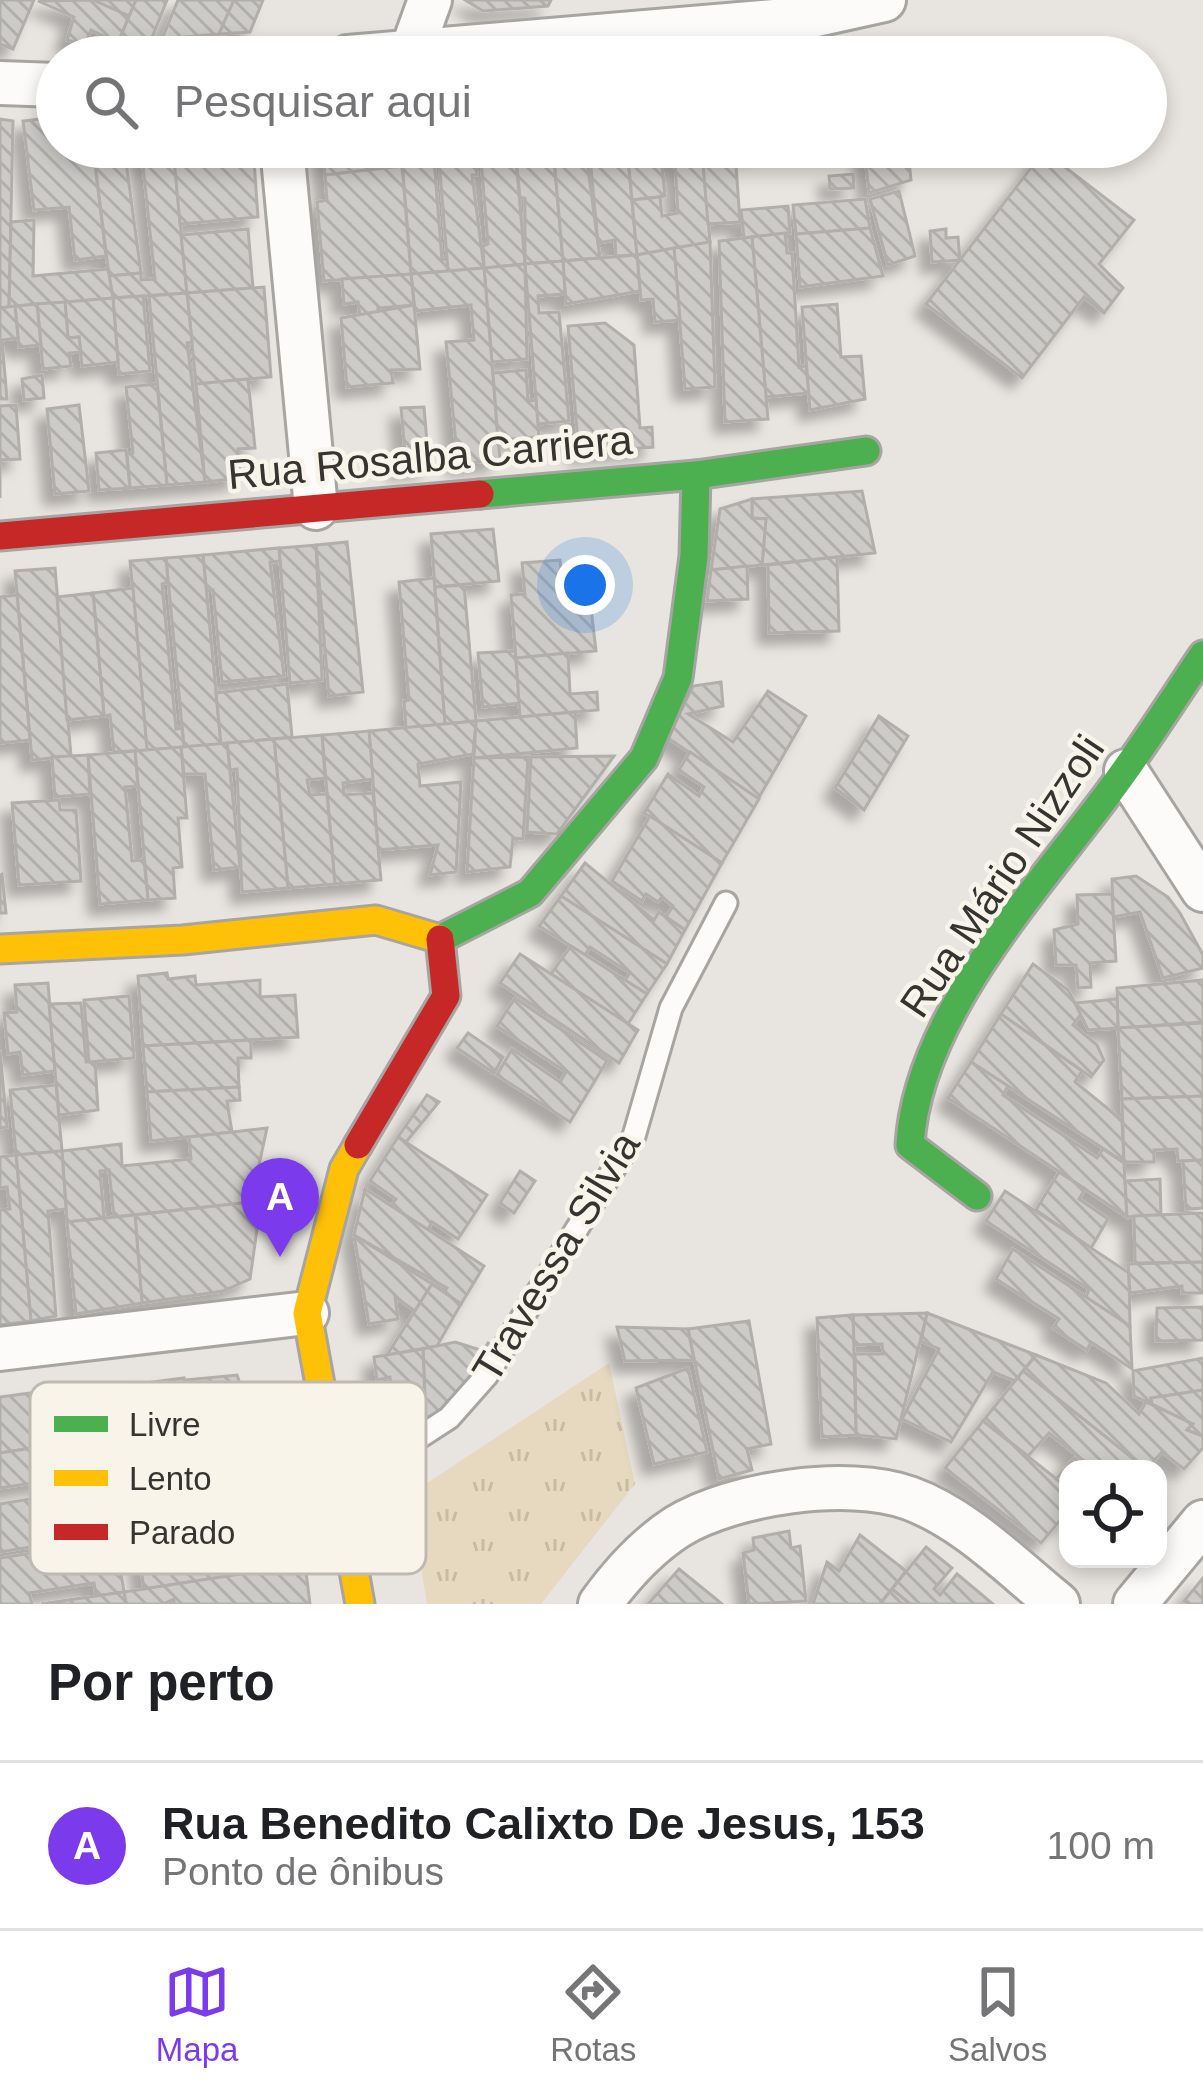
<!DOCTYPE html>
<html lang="pt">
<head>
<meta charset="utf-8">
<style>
  body { margin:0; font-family:Arial,sans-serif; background:#f2f2f2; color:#202124 }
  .controls { position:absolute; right:36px; bottom:36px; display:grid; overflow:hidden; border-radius:24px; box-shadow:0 6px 18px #0003 }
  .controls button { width:108px; height:108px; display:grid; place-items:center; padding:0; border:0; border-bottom:3px solid #e0e0e0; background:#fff; color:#202124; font:60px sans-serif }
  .you { position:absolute; left:585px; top:585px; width:42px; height:42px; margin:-30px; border:9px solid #fff; border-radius:50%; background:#1a73e8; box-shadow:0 0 0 18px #1a73e833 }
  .badge { display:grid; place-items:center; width:78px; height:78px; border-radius:50%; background:#7c3aed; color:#fff; font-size:39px; font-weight:700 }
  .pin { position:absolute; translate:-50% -99px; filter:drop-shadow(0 3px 6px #0008) }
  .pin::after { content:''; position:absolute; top:63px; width:42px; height:36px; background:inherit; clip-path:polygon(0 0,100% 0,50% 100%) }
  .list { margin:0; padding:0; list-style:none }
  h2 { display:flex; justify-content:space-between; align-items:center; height:156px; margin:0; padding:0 48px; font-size:51px }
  h2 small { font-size:39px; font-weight:400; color:#757577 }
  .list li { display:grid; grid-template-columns:78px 1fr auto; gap:36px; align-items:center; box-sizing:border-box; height:168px; padding:0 48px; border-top:3px solid #e0e0e0 }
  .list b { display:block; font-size:45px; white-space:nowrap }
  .list p { margin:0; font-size:39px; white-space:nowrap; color:#757577 }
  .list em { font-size:39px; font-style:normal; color:#757577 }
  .icon { flex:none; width:66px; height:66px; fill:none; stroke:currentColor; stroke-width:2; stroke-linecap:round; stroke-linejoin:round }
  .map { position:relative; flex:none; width:1203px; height:1604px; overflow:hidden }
  .search { position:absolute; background:#fff; box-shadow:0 6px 18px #0003; left:36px; right:36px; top:36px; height:132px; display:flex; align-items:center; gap:30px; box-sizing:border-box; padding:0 42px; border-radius:66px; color:#757577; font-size:45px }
  .sheet { height:324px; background:#fff }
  nav { display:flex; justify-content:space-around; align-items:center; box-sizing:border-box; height:168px; border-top:3px solid #e0e0e0; background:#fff; font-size:33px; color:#757577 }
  nav a { display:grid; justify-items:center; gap:6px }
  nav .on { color:#7c3aed }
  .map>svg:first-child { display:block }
  .grass { fill:url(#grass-tufts) }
  .building { fill:url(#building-back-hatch); stroke:#b2afab; stroke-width:3; filter:url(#shadow) }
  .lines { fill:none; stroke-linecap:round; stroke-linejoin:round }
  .lane-casing { stroke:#a7a5a1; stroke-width:27 }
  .street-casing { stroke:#a7a5a1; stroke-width:48 }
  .fast-casing { stroke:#a7a5a1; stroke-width:33 }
  .slow-casing { stroke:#a7a5a1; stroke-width:33 }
  .jam-casing { stroke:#a7a5a1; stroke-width:33 }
  .lane { stroke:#fcfbfa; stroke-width:21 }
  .street { stroke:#fcfbfa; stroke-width:42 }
  .fast { stroke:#4caf50; stroke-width:27 }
  .slow { stroke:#ffc107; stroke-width:27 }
  .jam { stroke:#c62828; stroke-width:27 }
  .labels { text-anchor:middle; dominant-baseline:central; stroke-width:9; stroke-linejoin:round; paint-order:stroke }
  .street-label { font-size:42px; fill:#363430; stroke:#f9f4ea }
  .key { fill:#f9f4ea; stroke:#bebab2; stroke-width:3 }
  .key-label { font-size:33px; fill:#363430 }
</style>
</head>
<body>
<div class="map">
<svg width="1203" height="1604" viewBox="0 0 1203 1604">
  <defs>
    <pattern id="grass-tufts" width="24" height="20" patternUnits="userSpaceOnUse" patternTransform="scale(3)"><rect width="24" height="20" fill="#e7d9bf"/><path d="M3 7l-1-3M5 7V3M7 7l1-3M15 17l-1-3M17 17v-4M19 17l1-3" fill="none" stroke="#c7bba4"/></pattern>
    <pattern id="building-back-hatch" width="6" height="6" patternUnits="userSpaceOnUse" patternTransform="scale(3)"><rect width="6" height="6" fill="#cccbc7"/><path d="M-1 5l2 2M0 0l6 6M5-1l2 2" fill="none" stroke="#b0afab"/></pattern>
    <filter id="shadow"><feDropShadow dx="-11" dy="11" stdDeviation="6" flood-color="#0004"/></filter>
  </defs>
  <rect width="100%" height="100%" fill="#e8e5e0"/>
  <polygon class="grass" points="609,1363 635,1484 541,1604 427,1604 409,1495"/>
  <g class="building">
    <polygon points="0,0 34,0 13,49 0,44"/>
    <polygon points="93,0 136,0 129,16"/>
    <polygon points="93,0 129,16 118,43 91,30 85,45 67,40 74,17 38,1"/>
    <polygon points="136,0 167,0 151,40 118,43"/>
    <polygon points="178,0 234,0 219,34 162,39"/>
    <polygon points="234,0 263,0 250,32 219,34"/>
    <polygon points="465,0 551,0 548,6 483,11"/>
    <polygon points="57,117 57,147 93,147 106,256 75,260 69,207 34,210 23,121"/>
    <polygon points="0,119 13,121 9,307 0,308"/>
    <polygon points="93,147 124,147 141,273 109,276"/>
    <polygon points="141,147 173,147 187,293 113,298 109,276 141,273 141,280 155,279"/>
    <polygon points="173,147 253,147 258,217 180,224"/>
    <polygon points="323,147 401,147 402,166 325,175"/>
    <polygon points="401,147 433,147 442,260 448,258 448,271 411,274"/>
    <polygon points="438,147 474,147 477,175 472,175 484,268 448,271"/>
    <polygon points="480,147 515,147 525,264 484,268 483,246 488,244"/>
    <polygon points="515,147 553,147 563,261 525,264 525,198 520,198"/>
    <polygon points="553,147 585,147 600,258 563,261"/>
    <polygon points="589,147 627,147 637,255 616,256 615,240 598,243"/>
    <polygon points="627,147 660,147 665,196 632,200"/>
    <polygon points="660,147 702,147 710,242 637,255 632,200 660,197 662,216 678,213 675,162 662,164"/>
    <polygon points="707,147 769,147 735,151 740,222 708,224 702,151"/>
    <polygon points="864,147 897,147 891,149 892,163 909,161 911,180 869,193"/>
    <polygon points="1044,151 1134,220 1099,264 1123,288 1104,313 1084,297 1022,378 926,304"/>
    <polygon points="402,166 411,274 324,281 317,202 327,200 325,175"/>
    <polygon points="853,174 854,188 830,189 829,176"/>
    <polygon points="899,191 915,256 888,265 870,199"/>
    <polygon points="865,199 870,228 796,234 793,205"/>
    <polygon points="788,206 790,233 744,238 741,210"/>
    <polygon points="34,220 33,276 108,269 113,298 9,307 11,222"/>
    <polygon points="870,228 883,276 800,287 796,234"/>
    <polygon points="248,229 253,288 187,293 181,235"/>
    <polygon points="946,229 946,238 958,237 960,260 932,262 930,231"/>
    <polygon points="785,233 787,253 792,253 799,367 806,366 809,393 766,397 752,237"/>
    <polygon points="752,237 768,419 725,422 719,241"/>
    <polygon points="710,242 715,387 685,389 674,248"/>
    <polygon points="674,248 680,320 655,322 653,299 641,300 637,255"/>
    <polygon points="637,255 640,291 566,304 563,261"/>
    <polygon points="563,261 565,294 538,296 539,313 559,312 569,421 538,424 525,264"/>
    <polygon points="525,264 527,359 492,362 484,268"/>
    <polygon points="484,268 500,460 458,464 446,342 474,340 471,305 415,311 411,274"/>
    <polygon points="411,274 414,305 378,308 379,315 360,316 358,302 344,304 342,279"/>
    <polygon points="264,287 271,377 196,384 187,293"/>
    <polygon points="187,293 192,342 187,343 205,482 167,485 149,296"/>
    <polygon points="143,296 150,371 119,374 113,298"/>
    <polygon points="113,298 118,362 82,366 79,337 68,338 65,302"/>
    <polygon points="65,302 68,338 79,337 81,352 69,353 71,366 43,369 37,304"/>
    <polygon points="37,304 41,345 19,347 15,306"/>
    <polygon points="837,304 841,357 861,356 865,399 810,410 802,307"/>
    <polygon points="414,305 420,369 391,370 393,383 347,387 341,318"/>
    <polygon points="15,306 18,338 2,340 7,399 0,399 0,308"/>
    <polygon points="605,323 634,345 640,428 652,427 653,447 579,453 568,326"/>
    <polygon points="526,370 528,401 536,400 539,437 498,440 493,373"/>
    <polygon points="42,375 44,398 24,400 22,379"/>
    <polygon points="248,379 255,448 238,449 240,478 205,482 196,384"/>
    <polygon points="157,384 167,485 130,488 127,454 133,453 126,387"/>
    <polygon points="16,405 20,459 0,460 0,498 0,406"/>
    <polygon points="79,405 89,491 55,494 47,409"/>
    <polygon points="424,407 429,466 398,468 397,453 405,452 401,408"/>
    <polygon points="126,450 130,488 99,490 96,453"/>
    <polygon points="862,491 875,553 762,565 766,519 752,518 752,499"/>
    <polygon points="752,499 752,518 766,519 762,565 711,570 720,509"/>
    <polygon points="493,529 499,581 435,587 431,534"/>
    <polygon points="347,542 363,692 329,696 316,545"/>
    <polygon points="316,545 322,680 290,683 279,548"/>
    <polygon points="279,548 280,561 270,562 284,676 222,682 213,590 206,591 203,555"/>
    <polygon points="203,555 221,744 184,747 166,558"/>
    <polygon points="837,557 839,631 769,633 768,565"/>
    <polygon points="166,558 168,582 162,584 176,729 182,728 184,747 147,750 130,561"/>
    <polygon points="560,560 561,570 586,566 596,651 516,658 511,595 525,594 522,563"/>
    <polygon points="747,566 748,599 707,601 711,570"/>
    <polygon points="55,568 71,756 32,760 15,571"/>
    <polygon points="434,578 445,724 406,728 404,701 409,700 399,582"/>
    <polygon points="464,585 476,721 445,724 435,587"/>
    <polygon points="133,588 147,750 114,752 110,715 104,716 93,593"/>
    <polygon points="93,593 104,716 67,720 57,597"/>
    <polygon points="17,595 30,740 0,743 0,597"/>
    <polygon points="515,651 520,703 483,707 478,653"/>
    <polygon points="568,653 570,694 597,692 598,710 520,717 516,658"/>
    <polygon points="721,682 723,706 688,714 733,742 768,691 806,716 758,799 668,738 693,686"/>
    <polygon points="287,684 292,737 221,744 216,693"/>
    <polygon points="575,712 577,748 474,758 476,721"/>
    <polygon points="879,716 908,736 864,810 835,788"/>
    <polygon points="476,721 473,754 418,764 420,786 461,782 456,872 430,875 438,845 378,850 369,731"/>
    <polygon points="369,731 373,779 343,783 344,795 373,793 381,880 335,884 322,735"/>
    <polygon points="322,735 325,778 307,780 310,795 327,794 335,884 288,888 274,739"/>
    <polygon points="274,739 288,888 242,892 237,769 230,770 227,743"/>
    <polygon points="227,743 240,867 214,870 205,774 184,774 181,747"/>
    <polygon points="181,747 187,818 178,818 182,867 173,868 175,898 148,900 135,751"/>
    <polygon points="135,751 138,786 125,787 132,861 144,860 148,900 100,904 88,755"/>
    <polygon points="690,752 759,799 722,863 644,813 668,774 699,796 704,787 679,770"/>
    <polygon points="88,755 90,794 55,797 52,757"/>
    <polygon points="614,756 557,834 527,832 531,757"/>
    <polygon points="528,757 523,839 513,838 510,867 467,872 474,758"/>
    <polygon points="59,800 60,810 76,810 81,881 19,885 12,803"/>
    <polygon points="650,816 722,863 685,930 666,917 673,906 662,897 658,902 646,894 642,901 612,881"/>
    <polygon points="585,863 654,920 659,912 685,930 667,964 561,896"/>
    <polygon points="2,874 6,913 0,913 0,875"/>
    <polygon points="1136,876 1168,897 1180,913 1203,955 1203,968 1163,978 1140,912 1113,917 1112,879"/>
    <polygon points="1112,894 1116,961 1090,963 1091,987 1078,988 1076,965 1056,965 1054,930 1078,924 1077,895"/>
    <polygon points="561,896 667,964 647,994 625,980 630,973 590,947 585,955 539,926"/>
    <polygon points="571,946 647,994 628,1024 551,974"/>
    <polygon points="520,954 638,1030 619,1063 500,983"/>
    <polygon points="1033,964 1068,990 1081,1014 1073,1025 1097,1045 1104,1060 1091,1077 1001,1014"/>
    <polygon points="167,973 168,979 195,976 196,985 260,980 260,997 295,995 298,1037 143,1046 138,976"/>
    <polygon points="1203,980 1203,1022 1118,1028 1117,988"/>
    <polygon points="48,983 55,1071 23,1075 20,1052 8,1054 4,1013 17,1012 15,985"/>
    <polygon points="129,996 134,1058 89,1062 84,1000"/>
    <polygon points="515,998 607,1061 570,1122 497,1075 512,1049 560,1082 566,1072 497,1026"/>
    <polygon points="1117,999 1118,1028 1088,1030 1075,1003"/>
    <polygon points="81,1003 86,1062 95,1062 98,1110 59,1115 49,1004"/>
    <polygon points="1001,1014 1082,1071 1075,1082 1122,1120 1124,1162 971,1062"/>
    <polygon points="1203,1023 1203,1096 1122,1099 1118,1028"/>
    <polygon points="468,1033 503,1057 494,1073 457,1048"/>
    <polygon points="251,1040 251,1058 238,1058 239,1087 147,1092 143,1046"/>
    <polygon points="0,1051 7,1127 0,1128"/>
    <polygon points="971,1062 1008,1086 1003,1095 1097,1158 1103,1149 1124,1163 1127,1217 948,1098"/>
    <polygon points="56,1085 62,1151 16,1155 10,1090"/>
    <polygon points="239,1087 240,1100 227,1101 232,1132 151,1141 147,1092"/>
    <polygon points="427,1095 439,1102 406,1142 398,1137"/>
    <polygon points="1203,1096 1203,1160 1178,1161 1177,1149 1154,1150 1154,1162 1124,1162 1122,1099"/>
    <polygon points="267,1128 251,1202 114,1217 109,1170 100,1171 104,1218 67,1222 62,1151 121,1144 122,1166 191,1159 189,1137"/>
    <polygon points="398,1137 487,1195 458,1239 432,1222 428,1230 391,1206 396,1199 370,1181"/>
    <polygon points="62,1151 66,1209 48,1211 56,1316 31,1321 16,1155"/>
    <polygon points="16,1155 31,1321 0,1325 0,1210 10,1209 7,1187 0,1188 0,1157"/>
    <polygon points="1203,1160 1203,1208 1186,1209 1183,1161"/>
    <polygon points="520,1171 535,1181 514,1213 500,1203"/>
    <polygon points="1059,1172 1085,1189 1079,1199 1108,1219 1091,1248 1036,1210"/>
    <polygon points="1160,1179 1161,1215 1127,1217 1125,1181"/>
    <polygon points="365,1189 484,1266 461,1304 444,1292 447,1288 354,1235"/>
    <polygon points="1005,1191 1129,1273 1130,1326 1086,1297 1089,1289 986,1221"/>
    <polygon points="261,1201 250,1279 223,1291 142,1303 135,1215"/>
    <polygon points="1203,1213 1203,1262 1135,1263 1134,1216"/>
    <polygon points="135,1215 142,1303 76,1314 67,1222"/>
    <polygon points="354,1235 432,1284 415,1311 395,1297 398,1319 369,1324"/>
    <polygon points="1013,1249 1130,1326 1132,1369 1091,1342 1087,1350 1053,1328 1059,1319 996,1279"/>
    <polygon points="1203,1262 1203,1293 1182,1293 1182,1286 1130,1293 1128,1264"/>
    <polygon points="432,1284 461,1304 437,1346 387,1355"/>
    <polygon points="1203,1307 1203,1340 1156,1341 1157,1308"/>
    <polygon points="927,1313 1036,1355 1015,1381 993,1372 951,1442 902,1419 939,1349 921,1341"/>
    <polygon points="927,1313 896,1439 856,1435 855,1354 883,1354 882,1344 854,1345 853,1315"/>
    <polygon points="853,1315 856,1435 822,1437 817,1318"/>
    <polygon points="749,1321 771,1444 747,1449 752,1470 719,1479 688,1329"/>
    <polygon points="617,1327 688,1329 694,1360 625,1361"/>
    <polygon points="455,1342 483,1351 488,1343 496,1347 477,1378 426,1425 423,1349"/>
    <polygon points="423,1349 426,1425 394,1434 390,1377 377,1380 374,1357"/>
    <polygon points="1036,1355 1106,1383 1139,1414 1146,1402 1193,1424 1187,1430 1203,1436 1203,1448 1184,1469 1162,1452 1146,1469 1023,1371"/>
    <polygon points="1203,1358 1203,1390 1151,1398 1152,1404 1134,1396 1133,1371"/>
    <polygon points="688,1368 707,1452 654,1464 636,1388"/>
    <polygon points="1023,1371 1146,1469 1094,1469 1049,1433 1028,1456 983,1421"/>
    <polygon points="237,1375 249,1410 278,1404 289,1459 197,1473 185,1380"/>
    <polygon points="184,1378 192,1435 129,1444 122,1386"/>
    <polygon points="93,1384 101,1437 0,1453 0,1397 38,1392 42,1418 80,1412 76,1386"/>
    <polygon points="1203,1390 1203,1436 1187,1430 1193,1424 1152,1404 1151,1398"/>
    <polygon points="983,1421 1068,1488 1068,1522 1063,1517 1041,1543 945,1468"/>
    <polygon points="101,1437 108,1486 74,1491 70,1470 53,1472 54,1480 0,1488 0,1453"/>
    <polygon points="1074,1458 1087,1469 1068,1469 1068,1488 1056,1479"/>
    <polygon points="108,1486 116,1540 93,1543 88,1515 71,1519 74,1540 0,1552 0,1504"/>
    <polygon points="297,1511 305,1564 144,1589 136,1536"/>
    <polygon points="789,1531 791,1548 800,1546 806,1601 749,1604 743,1553 754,1550 753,1538"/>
    <polygon points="860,1535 906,1571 880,1604 813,1604 827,1562 839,1571"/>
    <polygon points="116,1540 124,1592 96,1596 94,1583 29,1593 32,1604 0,1604 0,1558"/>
    <polygon points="926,1547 952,1568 934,1589 940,1595 957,1574 993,1604 910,1604 892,1589"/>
    <polygon points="305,1564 310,1604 174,1604 174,1599 163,1604 126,1604 124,1592"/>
    <polygon points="679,1569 716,1599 722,1604 648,1604"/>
    <polygon points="1203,1578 1203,1604 1189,1604 1184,1601"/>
    <polygon points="892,1589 910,1604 880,1604"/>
    <polygon points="124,1592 126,1604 41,1604 96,1596"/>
  </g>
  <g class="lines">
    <defs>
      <polyline id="lane" points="341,1488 449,1418 487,1375 634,1136 671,1008 726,903"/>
      <g id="street">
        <polyline points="412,50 430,0"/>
        <polyline points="348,57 798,19 884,0"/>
        <polyline points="0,83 57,85"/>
        <polyline points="282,147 316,508"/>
        <polyline points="1126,771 1203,890"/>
        <polyline points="0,1349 307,1313"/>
        <path d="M600,1604c21,-29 46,-57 77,-77 55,-34 171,-51 232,-29 56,20 103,69 149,106"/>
        <polyline points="1135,1604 1203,1522"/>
      </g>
      <g id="fast">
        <polyline points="480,494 696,475 866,451"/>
        <polyline points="440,939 530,893 644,758 678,678 694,556 696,475"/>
        <path d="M977,1196l-67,-51c7,-128 126,-254 200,-354 33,-44 62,-90 93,-136"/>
      </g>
      <g id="slow">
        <polyline points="0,949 183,940 376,920 440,939"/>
        <polyline points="358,1145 344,1169 307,1313 360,1604"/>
      </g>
      <g id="jam">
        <polyline points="0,536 480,494"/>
        <polyline points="358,1145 446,996 440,939"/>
      </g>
    </defs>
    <use href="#lane" class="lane-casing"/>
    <use href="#street" class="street-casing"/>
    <use href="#fast" class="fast-casing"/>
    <use href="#slow" class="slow-casing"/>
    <use href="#jam" class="jam-casing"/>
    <use href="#lane" class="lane"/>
    <use href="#street" class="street"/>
    <use href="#fast" class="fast"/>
    <use href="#slow" class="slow"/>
    <use href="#jam" class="jam"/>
  </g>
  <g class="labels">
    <g class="street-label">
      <text transform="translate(430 457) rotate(-5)">Rua Rosalba Carriera</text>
      <text transform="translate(1002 876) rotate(-56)">Rua Mário Nizzoli</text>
      <text transform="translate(556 1257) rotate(-59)">Travessa Silvia</text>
    </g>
  </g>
  <rect x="30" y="1382" width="396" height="192" rx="18" class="key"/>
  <rect x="54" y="1416" width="54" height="16" fill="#4caf50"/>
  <rect x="54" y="1470" width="54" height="16" fill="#ffc107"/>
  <rect x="54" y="1524" width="54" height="16" fill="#c62828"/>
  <g class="key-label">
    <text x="129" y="1436">Livre</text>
    <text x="129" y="1490">Lento</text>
    <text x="129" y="1544">Parado</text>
  </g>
</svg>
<div class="controls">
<button><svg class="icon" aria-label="locate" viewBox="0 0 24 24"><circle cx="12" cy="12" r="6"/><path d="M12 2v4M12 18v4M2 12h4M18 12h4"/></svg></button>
</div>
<div class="you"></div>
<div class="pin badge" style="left:280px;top:1257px">A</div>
<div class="search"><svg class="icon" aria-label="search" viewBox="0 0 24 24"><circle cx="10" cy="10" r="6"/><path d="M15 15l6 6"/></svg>Pesquisar aqui</div>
</div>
<section class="sheet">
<h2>Por perto<small></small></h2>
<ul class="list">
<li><span class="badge">A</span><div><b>Rua Benedito Calixto De Jesus, 153</b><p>Ponto de ônibus</p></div><em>100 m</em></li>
</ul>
</section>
<nav>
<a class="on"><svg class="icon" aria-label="map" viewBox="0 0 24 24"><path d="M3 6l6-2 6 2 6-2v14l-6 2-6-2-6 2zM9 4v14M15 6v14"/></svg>Mapa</a>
<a><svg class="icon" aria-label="directions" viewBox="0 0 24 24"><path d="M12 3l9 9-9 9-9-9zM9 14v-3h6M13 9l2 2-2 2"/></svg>Rotas</a>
<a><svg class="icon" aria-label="saved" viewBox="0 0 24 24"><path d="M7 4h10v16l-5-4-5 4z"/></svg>Salvos</a>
</nav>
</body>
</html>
